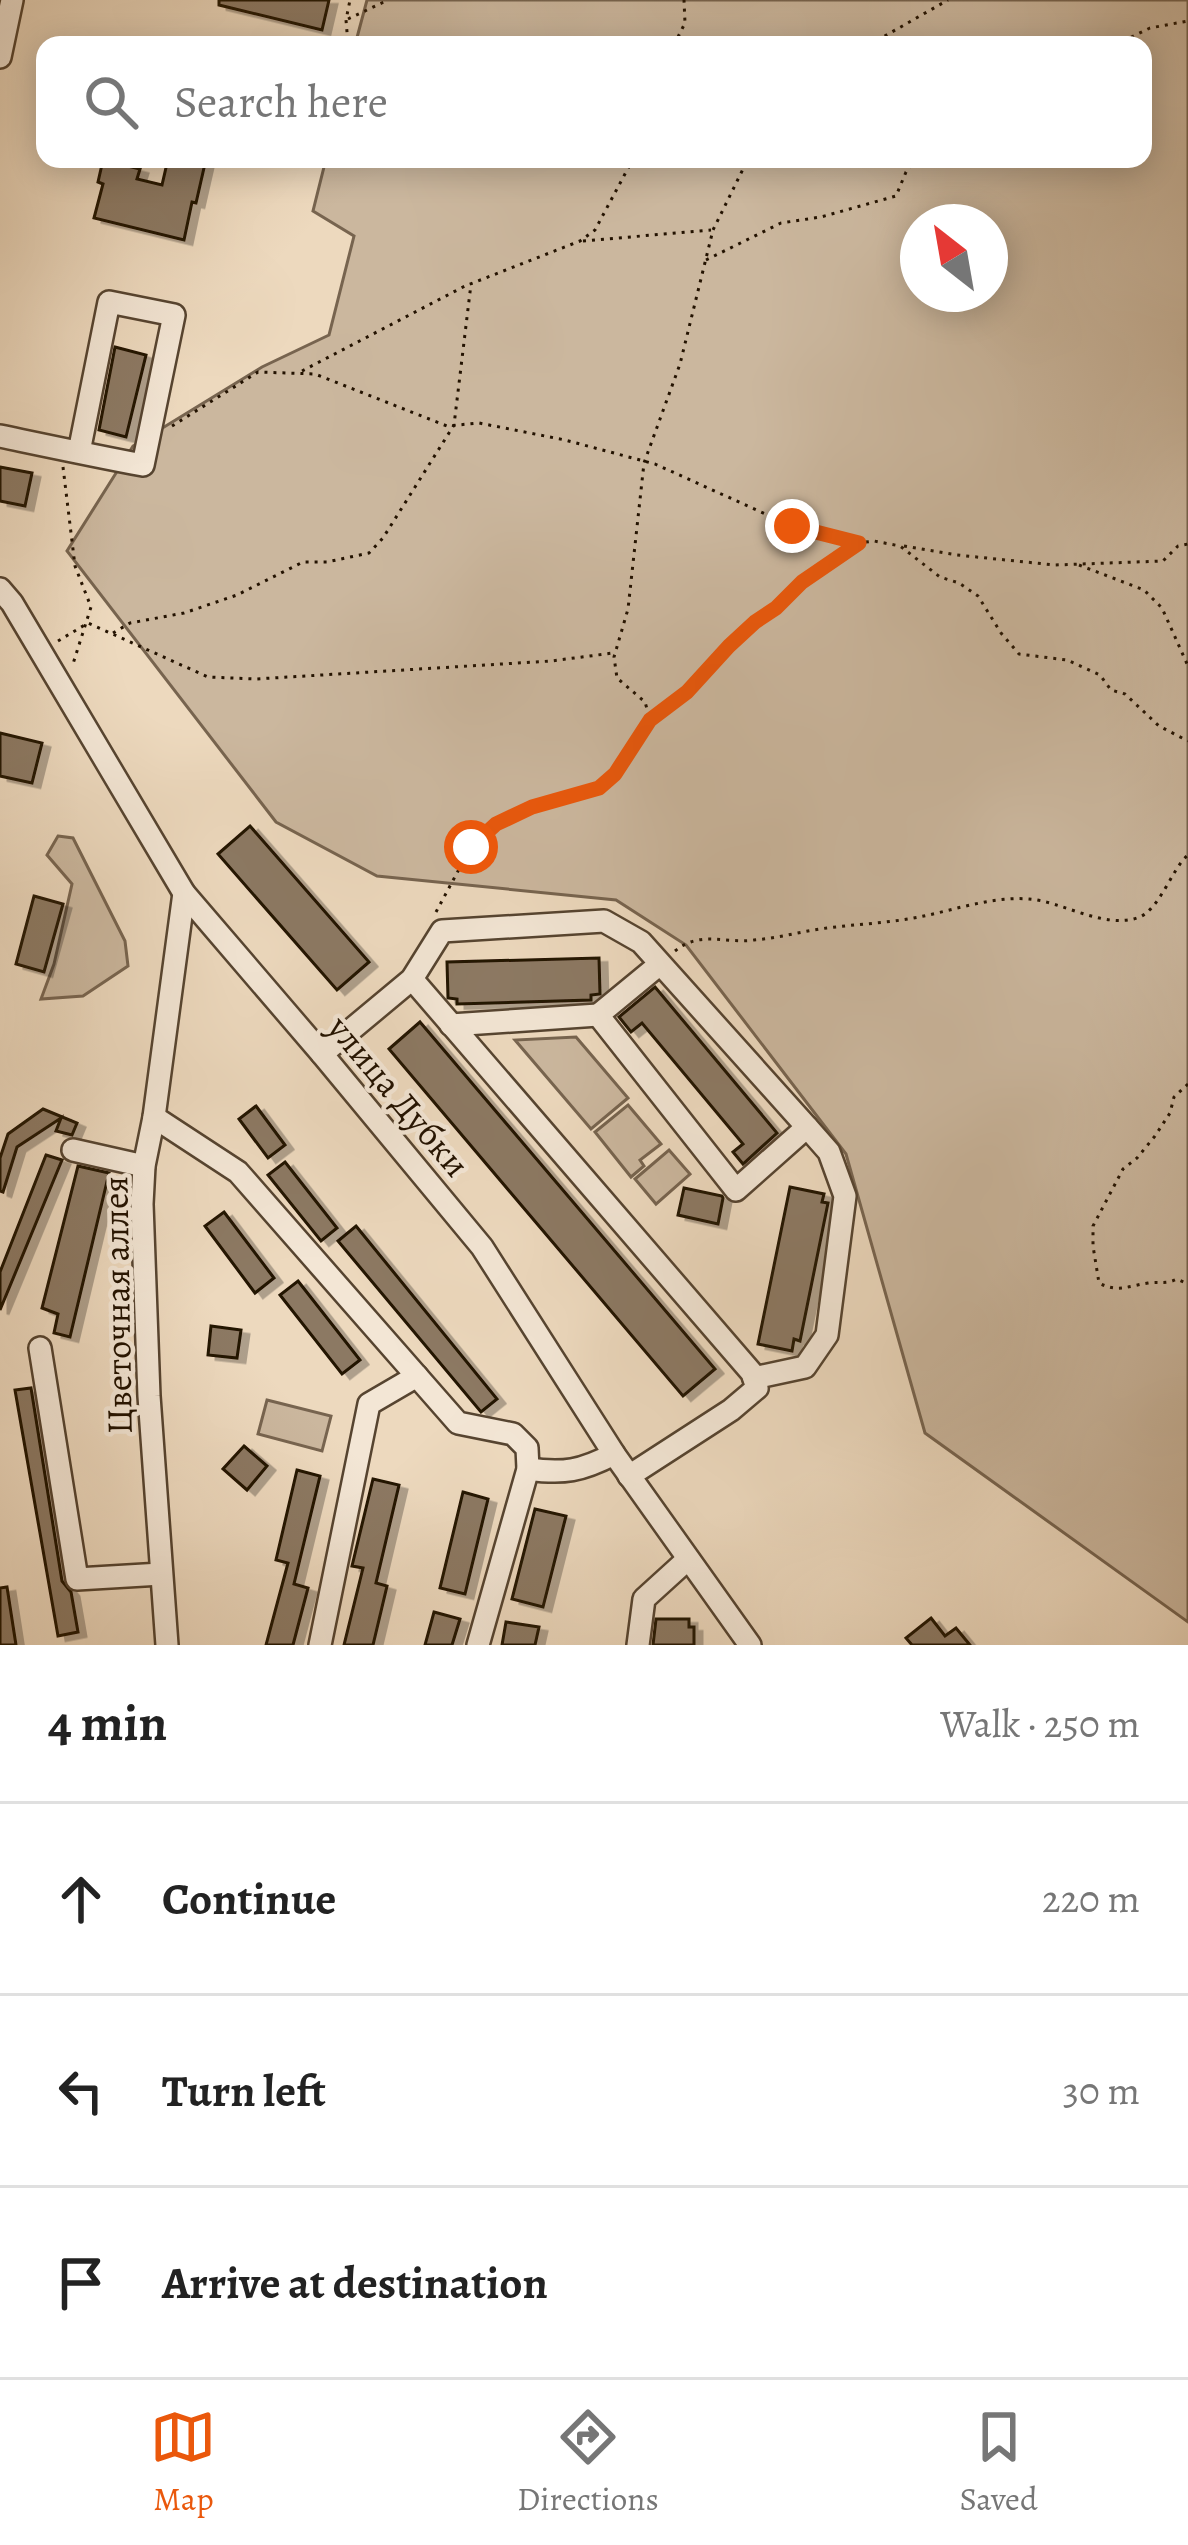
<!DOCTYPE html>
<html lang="en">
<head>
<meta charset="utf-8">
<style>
  body { margin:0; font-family:Alegreya,serif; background:#f6f6f6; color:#222 }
  .compass { position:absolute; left:900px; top:204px; width:108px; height:108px; border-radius:50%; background:#fff; box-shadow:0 6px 30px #0003; rotate:329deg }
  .stop { position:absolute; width:36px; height:36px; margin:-27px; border:9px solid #ea580c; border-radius:50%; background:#fff }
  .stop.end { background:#ea580c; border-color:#fff; box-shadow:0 3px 12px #0008 }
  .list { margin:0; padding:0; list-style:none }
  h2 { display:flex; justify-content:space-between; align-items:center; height:156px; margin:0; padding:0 48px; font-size:51px }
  h2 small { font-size:39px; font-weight:400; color:#767676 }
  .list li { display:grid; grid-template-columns:78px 1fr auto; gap:36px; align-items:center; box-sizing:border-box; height:192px; padding:0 48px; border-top:3px solid #e0e0e0 }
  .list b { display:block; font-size:45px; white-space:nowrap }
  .list em { font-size:39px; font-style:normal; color:#767676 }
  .icon { flex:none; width:66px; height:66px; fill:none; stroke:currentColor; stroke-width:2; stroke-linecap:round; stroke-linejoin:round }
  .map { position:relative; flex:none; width:1188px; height:1645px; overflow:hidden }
  .search { position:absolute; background:#fff; box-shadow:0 6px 30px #0003; left:36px; right:36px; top:36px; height:132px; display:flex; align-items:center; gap:30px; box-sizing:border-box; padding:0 42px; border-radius:24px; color:#767676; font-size:45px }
  .sheet { height:732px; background:#fff }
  nav { display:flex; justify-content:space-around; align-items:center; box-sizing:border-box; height:168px; border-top:3px solid #e0e0e0; background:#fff; font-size:33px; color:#767676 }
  nav a { display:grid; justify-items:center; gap:6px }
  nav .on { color:#ea580c }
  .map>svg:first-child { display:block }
  .green { fill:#cbb79e; stroke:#77644f; stroke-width:3; fill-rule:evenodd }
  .building { fill:#8c7963; stroke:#231200; stroke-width:3; filter:url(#shadow) }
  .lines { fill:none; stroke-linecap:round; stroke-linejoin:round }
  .minor-casing { stroke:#564430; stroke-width:26 }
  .path { stroke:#231200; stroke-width:3; stroke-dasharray:3 6; stroke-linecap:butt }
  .minor { stroke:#f3e6d5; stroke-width:21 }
  .route { stroke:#ea580c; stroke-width:15 }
  .labels { text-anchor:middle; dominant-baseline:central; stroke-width:9; stroke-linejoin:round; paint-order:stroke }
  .street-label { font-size:36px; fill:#231200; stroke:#f3e6d5 }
</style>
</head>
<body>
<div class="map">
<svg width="1188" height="1645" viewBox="0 0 1188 1645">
  <defs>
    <filter id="shadow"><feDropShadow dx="8" dy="4.5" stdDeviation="0" flood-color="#0004"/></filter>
  </defs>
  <rect width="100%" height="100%" fill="#edd9be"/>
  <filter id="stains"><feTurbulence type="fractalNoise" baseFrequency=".00167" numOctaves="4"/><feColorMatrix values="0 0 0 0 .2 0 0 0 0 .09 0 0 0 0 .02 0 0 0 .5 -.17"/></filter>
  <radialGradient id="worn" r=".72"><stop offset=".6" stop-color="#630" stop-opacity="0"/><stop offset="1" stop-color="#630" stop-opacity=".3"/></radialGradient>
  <g class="green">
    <path d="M367,0h821v1622l-263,-189 -79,-279 -160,-209 -70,-45 -239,-24 -101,-54 -209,-271 66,-105 129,-79 67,-32 25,-99 -41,-25 13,-52h817v-114h-788zM918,222h72v72h-72z"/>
    <polygon points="58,836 73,838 125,941 128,966 83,996 41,999 54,964 72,884 47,855"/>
    <polygon points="576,1037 628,1098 591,1129 515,1040"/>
    <polygon points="628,1105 661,1144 640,1160 644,1166 631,1177 595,1132"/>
    <polygon points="669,1150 690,1174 656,1204 635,1179"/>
    <polygon points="267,1400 331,1416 322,1451 258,1434"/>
  </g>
  <g class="building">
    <polygon points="219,0 329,0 322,30 219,5"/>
    <polygon points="168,159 206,159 196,203 192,202 184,240 94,218 103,184 98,182 103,160 140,169 137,179 162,185"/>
    <polygon points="115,347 146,355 126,437 99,430"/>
    <polygon points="0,467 32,473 25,506 0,501"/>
    <polygon points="0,733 42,743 32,783 0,776"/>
    <polygon points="250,826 369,962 337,990 218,854"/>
    <polygon points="34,896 63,904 44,972 16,964"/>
    <polygon points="599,958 600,994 591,995 591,1000 457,1004 457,999 448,998 447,962"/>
    <polygon points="655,987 777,1133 743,1164 733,1152 743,1144 642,1023 631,1032 619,1017"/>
    <polygon points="420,1022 715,1369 683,1396 389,1049"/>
    <polygon points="256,1106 285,1145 268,1158 239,1119"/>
    <polygon points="43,1109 77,1123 72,1135 56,1131 61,1118 17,1147 3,1192 0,1191 0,1158 8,1134"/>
    <polygon points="46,1155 62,1160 0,1310 0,1272"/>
    <polygon points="285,1162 337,1228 321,1241 268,1175"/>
    <polygon points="78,1166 109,1173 70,1337 54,1333 58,1314 42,1308"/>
    <polygon points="790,1187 824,1194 822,1202 828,1203 800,1341 794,1339 792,1351 758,1344"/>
    <polygon points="684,1188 722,1196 723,1198 718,1224 678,1215"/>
    <polygon points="224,1212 274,1278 255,1293 205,1226"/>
    <polygon points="356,1226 497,1399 481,1412 338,1241"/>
    <polygon points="298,1281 360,1360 342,1374 280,1295"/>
    <polygon points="211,1326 241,1330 237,1358 208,1355"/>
    <polygon points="31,1388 62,1581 71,1592 78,1632 58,1636 15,1390"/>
    <polygon points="244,1446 267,1466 247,1490 223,1469"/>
    <polygon points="297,1470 320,1476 294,1584 308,1588 293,1645 266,1645 288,1563 276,1560"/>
    <polygon points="373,1479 399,1485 376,1583 387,1586 373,1645 344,1645 363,1568 352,1566"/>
    <polygon points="463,1492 488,1499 465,1594 440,1588"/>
    <polygon points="535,1509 566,1516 543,1607 512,1599"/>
    <polygon points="7,1587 16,1645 0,1645 0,1588"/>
    <polygon points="434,1612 460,1619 452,1645 425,1645"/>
    <polygon points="931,1618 945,1636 956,1628 970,1645 912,1645 906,1638"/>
    <polygon points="656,1619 689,1619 689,1627 694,1627 694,1645 653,1645"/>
    <polygon points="506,1622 539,1627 535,1645 502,1645"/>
  </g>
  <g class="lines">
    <defs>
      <g id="minor">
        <polyline points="0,57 12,0"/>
        <path d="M0,436c48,10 95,20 143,29l31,-150 -65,-13 -30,150"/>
        <polyline points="0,589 12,603 184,893 322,1054 482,1247 614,1454 750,1645"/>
        <polyline points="412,979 752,1373 757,1388 731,1410 629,1476"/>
        <polyline points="451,1025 598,1015"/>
        <polyline points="322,1054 412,979 442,931 604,921 641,942 807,1127 736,1190 598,1015 660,964"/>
        <polyline points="154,1117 238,1172 458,1423 513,1434 527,1448 528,1469 478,1645"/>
        <polyline points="73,1150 144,1166"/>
        <polyline points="40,1348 77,1579 161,1574"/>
        <polyline points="754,1378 805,1367 827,1335 845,1196 829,1152 807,1127"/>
        <path d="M528,1469c36,5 53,2 86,-15"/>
        <polyline points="167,1645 149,1396 142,1204 144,1166 154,1117 184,893"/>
        <polyline points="320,1645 369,1404 417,1376"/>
        <polyline points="638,1645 644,1599 688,1559"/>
      </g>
    </defs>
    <use href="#minor" class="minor-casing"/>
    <g class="path">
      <polyline points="348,19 388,0"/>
      <polyline points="342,45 348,44 346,20 350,0"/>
      <polyline points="674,45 685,23 684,0"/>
      <polyline points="869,45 948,0"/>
      <polyline points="1115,45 1150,28 1188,21"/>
      <polyline points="583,241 711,230"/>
      <polyline points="706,260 781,223 821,217 896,196 906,172 915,161 926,164 945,159"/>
      <polyline points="302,371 465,286 580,241 595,230 633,159"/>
      <polyline points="172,426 258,372 315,374 447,426 479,423 565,440 655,464 792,526 854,542"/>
      <polyline points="63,467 75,566 91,607 72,667"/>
      <polyline points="904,546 957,555 1055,565 1163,561 1178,546 1188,544"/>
      <polyline points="1079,565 1144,590 1162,608 1188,666"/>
      <polyline points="113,633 130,623 184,613 237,595 303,562 327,562 369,553 383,538 454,425 471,284"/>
      <polyline points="58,641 88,623 208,677 256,679 551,661 613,653"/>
      <polyline points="649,716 645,702 617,678 614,657 628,609 644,463 680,364 713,230 748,159"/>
      <polyline points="436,912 471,847 496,824 532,807 599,788 615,774 650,720 687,692 729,646 756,622 776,608 802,582 858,543 874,541 900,546 940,577 959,583 978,596 1001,633 1019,654 1067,660 1100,675 1111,690 1125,694 1159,726 1188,741"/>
      <path d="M675,951c25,-21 50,-7 79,-11 25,-2 49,-9 73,-12 31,-4 62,-5 92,-11 36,-7 73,-21 110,-18 32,2 74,30 108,19 22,-6 35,-50 51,-63"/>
      <path d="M1188,1084l-14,13 -4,16 -15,23 -18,22 -14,11 -30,57v20l6,37c19,10 29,3 49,0 12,-2 17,2 29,-4l11,5"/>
    </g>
    <use href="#minor" class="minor"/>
  </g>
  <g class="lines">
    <polyline class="route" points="471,847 496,824 532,807 599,788 615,774 650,720 687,692 729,646 755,622 776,608 802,582 859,543 792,526"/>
  </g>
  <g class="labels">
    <g class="street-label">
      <text transform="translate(399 1096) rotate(50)">улица Дубки</text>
      <text transform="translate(117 1305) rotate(-91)">Цветочная аллея</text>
    </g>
  </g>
  <rect width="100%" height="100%" filter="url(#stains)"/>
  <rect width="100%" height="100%" fill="url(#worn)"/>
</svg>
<svg class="compass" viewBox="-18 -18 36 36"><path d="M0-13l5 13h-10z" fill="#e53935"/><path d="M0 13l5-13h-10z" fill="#767676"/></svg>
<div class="stop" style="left:471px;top:847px"></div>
<div class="stop end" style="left:792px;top:526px"></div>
<div class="search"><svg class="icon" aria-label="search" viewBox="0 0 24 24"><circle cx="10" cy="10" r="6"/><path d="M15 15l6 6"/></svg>Search here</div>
</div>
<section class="sheet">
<h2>4 min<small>Walk · 250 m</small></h2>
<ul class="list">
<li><svg class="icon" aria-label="ahead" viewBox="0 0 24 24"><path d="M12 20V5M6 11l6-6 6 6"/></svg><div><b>Continue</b></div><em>220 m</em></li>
<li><svg class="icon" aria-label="left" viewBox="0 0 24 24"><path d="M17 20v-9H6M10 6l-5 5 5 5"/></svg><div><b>Turn left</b></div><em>30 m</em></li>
<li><svg class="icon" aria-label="arrive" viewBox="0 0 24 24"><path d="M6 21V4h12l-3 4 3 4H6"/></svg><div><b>Arrive at destination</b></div></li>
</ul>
</section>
<nav>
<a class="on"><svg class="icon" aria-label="map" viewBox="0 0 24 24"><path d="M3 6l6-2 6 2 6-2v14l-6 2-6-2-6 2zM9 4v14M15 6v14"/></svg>Map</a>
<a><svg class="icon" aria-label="directions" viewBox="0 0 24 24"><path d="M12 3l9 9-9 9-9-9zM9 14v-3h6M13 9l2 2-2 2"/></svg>Directions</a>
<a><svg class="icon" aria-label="saved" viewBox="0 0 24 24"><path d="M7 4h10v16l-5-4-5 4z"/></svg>Saved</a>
</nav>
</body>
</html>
